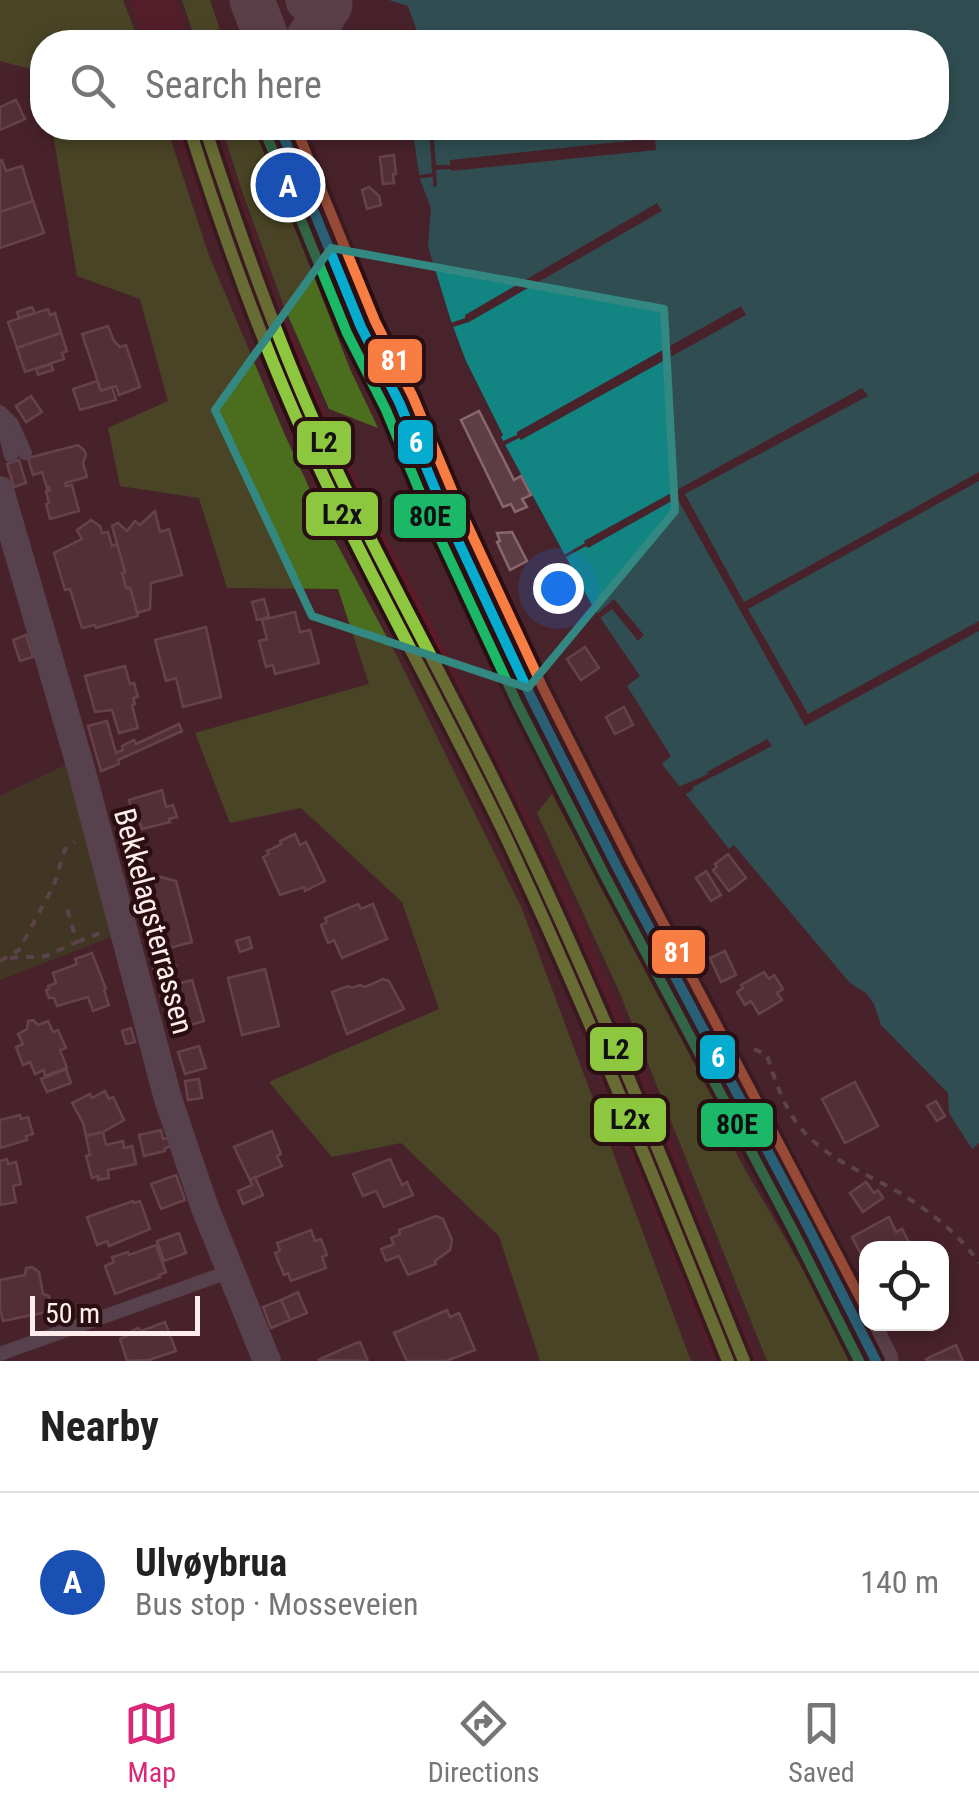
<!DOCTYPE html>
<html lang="en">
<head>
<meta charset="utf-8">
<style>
  body { margin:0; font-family:"Roboto Condensed",sans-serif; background:#f6f6f6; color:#222 }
  .controls { position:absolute; right:30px; bottom:30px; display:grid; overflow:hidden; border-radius:20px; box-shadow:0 5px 15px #0003 }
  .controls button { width:90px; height:90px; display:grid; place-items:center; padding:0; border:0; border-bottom:2px solid #e0e0e0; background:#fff; color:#222; font:50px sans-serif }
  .scale { position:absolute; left:30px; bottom:25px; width:170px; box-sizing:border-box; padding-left:10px; border:5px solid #ffedee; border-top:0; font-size:28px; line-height:35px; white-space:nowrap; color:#ffedee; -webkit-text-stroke:8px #2a0e12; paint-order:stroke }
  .you { position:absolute; left:558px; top:588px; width:35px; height:35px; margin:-25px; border:8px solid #fff; border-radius:50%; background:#1a73e8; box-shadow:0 0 0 15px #1a73e833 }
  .badge { display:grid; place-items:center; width:65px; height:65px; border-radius:50%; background:#db2777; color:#fff; font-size:32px; font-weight:700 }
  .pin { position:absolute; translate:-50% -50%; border:5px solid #fff; box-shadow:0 2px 10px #0006 }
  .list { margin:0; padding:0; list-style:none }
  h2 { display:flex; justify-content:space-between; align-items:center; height:130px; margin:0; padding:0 40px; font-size:42px }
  h2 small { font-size:32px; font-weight:400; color:#767676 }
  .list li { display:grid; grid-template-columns:65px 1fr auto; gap:30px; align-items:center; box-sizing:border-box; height:180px; padding:0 40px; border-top:2px solid #e0e0e0 }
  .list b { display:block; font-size:38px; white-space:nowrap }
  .list p { margin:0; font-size:32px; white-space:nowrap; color:#767676 }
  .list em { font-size:32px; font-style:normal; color:#767676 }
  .icon { flex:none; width:55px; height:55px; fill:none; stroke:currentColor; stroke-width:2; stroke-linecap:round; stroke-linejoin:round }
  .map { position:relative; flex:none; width:979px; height:1361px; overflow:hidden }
  .search { position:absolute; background:#fff; box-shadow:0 5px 15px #0003; left:30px; right:30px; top:30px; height:110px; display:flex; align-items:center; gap:25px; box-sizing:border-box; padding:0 35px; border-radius:40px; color:#767676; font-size:38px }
  .sheet { height:310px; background:#fff }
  nav { display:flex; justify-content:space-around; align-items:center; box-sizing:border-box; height:140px; border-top:2px solid #e0e0e0; background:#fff; font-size:28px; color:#767676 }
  nav a { display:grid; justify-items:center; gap:5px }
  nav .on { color:#db2777 }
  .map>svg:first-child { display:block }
  .built { fill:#5f1a29 }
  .green { fill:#394f1a }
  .forest { fill:#4b6d1e }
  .water { fill:#128482 }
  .pier { fill:#48232b }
  .building { fill:#5d3e44; stroke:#88686d; stroke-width:2.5 }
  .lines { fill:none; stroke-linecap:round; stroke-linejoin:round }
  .path { stroke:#726971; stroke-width:4; stroke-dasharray:8 8; stroke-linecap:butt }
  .service { stroke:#686773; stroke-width:14 }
  .minor { stroke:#686773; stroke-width:28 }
  .trunk { stroke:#70626c; stroke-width:45 }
  .bus-1-casing { stroke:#2a0e12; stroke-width:18 }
  .bus-2-casing { stroke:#2a0e12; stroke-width:18 }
  .bus-3-casing { stroke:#2a0e12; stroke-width:18 }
  .bus-1 { stroke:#06acd0; stroke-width:10 }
  .bus-2 { stroke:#1ab867; stroke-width:10 }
  .bus-3 { stroke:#f77d43; stroke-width:10 }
  .rail-1-casing { stroke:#2a0e12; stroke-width:20 }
  .rail-2-casing { stroke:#2a0e12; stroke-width:20 }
  .rail-1 { stroke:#8dc63f; stroke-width:12 }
  .rail-2 { stroke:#8dc63f; stroke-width:12 }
  .marked { fill:none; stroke:#338881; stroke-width:8; stroke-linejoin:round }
  .labels { text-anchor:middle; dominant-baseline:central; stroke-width:9; stroke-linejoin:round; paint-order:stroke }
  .street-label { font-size:30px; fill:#ffedee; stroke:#2a0e12 }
  .line-badge { stroke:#2a0e12; stroke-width:4 }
  .badge-label { font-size:28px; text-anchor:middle; font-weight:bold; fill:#fff }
  .pale-badge-label { font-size:28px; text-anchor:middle; font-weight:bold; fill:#111 }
</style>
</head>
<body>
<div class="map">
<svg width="979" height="1361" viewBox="0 0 979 1361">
  <rect width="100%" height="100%" fill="#48232b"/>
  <g class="built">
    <polygon points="130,0 176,0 190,42 144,42"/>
    <polygon points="173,128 218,128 281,310 325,413 365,498 440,640 579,915 637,1053 758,1361 712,1361 542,935 403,650 331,518 291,431 244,318"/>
  </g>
  <polygon class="green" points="66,765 111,937 0,980 0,796"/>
  <g class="forest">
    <polygon points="0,0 123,0 139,42 42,42 42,72 0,61"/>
    <polygon points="182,0 210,0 224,42 196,42"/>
    <polygon points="52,128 167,128 208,253 284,433 324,520 396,654 522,909 691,1361 540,1361 499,1236 401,1143 332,1157 269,1082 439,1009 402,902 301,808 230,823 195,733 369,684 338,589 227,588 199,498 120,486 108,428 168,401 140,299 77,276"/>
    <polygon points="222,128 256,128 350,369 378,428 329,409 283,304 242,191"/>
    <polygon points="552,794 660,999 704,1071 738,1157 856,1361 767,1361 619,991 537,813"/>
  </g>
  <polygon class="water" points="389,0 979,0 979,1143 972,1149 949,1113 948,1093 881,1025 874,1004 866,993 850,983 734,845 729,849 662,764 671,756 627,686 640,676 593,607 501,437 503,435 466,361 451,321 428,246 431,208 420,179 412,128 936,128 936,42 421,42 408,6"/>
  <g class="pier">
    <polygon points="429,128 433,128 436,165 450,165 450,160 655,138 656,150 451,171 451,169 436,170 437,186 433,187 433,177 415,179 415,176 432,173"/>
    <polygon points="657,203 662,211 469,322 453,327 451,323 465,318 465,315"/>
    <polygon points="741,306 746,315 521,440 519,438 505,445 503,441 517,435 517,432"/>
    <polygon points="862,388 868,396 685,494 744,602 979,472 979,481 748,609 808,714 979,621 979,631 805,726 677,498 588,548 586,546 566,557 564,555 585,543 584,541"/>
    <polygon points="614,599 644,635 638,641 612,609 600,618 597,614"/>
    <polygon points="767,739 772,746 693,787 693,790 682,796 676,788 708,774 707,772"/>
  </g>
  <g class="building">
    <polygon points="370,33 372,42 346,42 345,40"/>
    <polygon points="418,36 419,42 400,42 400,40"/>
    <polygon points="16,100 25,119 0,130 0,107"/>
    <polygon points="394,155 396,174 393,174 394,183 383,184 380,157"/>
    <polygon points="2,160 6,171 22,166 33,201 0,212 0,161"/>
    <polygon points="369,187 379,196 381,205 367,209 362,190"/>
    <polygon points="33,201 44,233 0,248 0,212"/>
    <polygon points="32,307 35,313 19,318 17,312"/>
    <polygon points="48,309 50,315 55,313 61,333 17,348 8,322"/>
    <polygon points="108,326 114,341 120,347 126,345 140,387 119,395 116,386 101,391 82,334"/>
    <polygon points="61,333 67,351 62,353 64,359 25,372 17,348"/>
    <polygon points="51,364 53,370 38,375 36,369"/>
    <polygon points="97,381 101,391 112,387 116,400 80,410 73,389"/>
    <polygon points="31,396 42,412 26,422 16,406"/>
    <polygon points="479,411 514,480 521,476 531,495 522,499 527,507 515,512 511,504 503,507 461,420"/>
    <polygon points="78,445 84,450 86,455 83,463 87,477 65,483 66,486 72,485 79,511 50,519 46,504 49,503 46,491 50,490 49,487 47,488 42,472 33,475 28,458"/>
    <polygon points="19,460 26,483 14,487 7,464"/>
    <polygon points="155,511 160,532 169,529 182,575 151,583 150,609 137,613 130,588 126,588 122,573 125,572 112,526 118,523 127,531 135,521 140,525"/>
    <polygon points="91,520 100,526 102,533 108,532 112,546 117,544 125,572 122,573 126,588 130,588 138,616 96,628 95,625 82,628 70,589 65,590 54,553 82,539 77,530"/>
    <polygon points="512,532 527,561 510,570 497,542 500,541 497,533"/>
    <polygon points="264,599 269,617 257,620 252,602"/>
    <polygon points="295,612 300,632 310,630 319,663 275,674 273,665 266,667 259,641 267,639 262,620"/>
    <polygon points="206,627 221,697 183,707 176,678 166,681 155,640"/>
    <polygon points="26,635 33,657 20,661 13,640"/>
    <polygon points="585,647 599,668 581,680 567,659"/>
    <polygon points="125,666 130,684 134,683 138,697 133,698 135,704 132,705 138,728 119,733 112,710 95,712 85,676"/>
    <polygon points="624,707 633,725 615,734 606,717"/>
    <polygon points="107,721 116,753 123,750 122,746 134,740 136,744 179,724 182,731 118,760 119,764 101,771 88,726"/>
    <polygon points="162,790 166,807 173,805 177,817 169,819 170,822 142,829 138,817 134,818 129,800"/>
    <polygon points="295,834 300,845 306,842 325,881 305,891 304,887 280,895 263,857 269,854 267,851 281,844 280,841"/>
    <polygon points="728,854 746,878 729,891 713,870 717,867 715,864"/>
    <polygon points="706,871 721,895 711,901 696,878"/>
    <polygon points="153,875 176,881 192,942 158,951 139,882"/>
    <polygon points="358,904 361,909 373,904 387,939 342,958 334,940 328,943 321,925 327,922 325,918"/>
    <polygon points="249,937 252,948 240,952 236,941"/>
    <polygon points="170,948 176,967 156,977 149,954"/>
    <polygon points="725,951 736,975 721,982 710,958"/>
    <polygon points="92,953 106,989 104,990 109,1005 93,1011 88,997 57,1006 54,998 49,998 46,990 49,989 48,986 56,983 53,973 77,964 75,959"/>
    <polygon points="265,969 279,1026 242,1035 228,978"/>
    <polygon points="764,972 769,979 774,975 783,989 777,993 782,1000 759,1014 751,1001 745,1005 737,992 743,988 741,985"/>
    <polygon points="383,979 389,981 404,1009 347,1034 332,992 348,986 352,988 360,985 365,987"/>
    <polygon points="168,980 170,986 192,980 204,1021 171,1031 159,990 168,987 166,981"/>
    <polygon points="33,1020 38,1025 48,1021 53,1032 58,1030 66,1048 60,1050 67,1068 45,1076 44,1070 35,1074 30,1062 23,1065 16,1047 23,1044 18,1034 27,1029 28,1021"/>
    <polygon points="131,1028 135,1042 126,1044 122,1031"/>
    <polygon points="199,1046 206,1068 185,1074 178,1052"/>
    <polygon points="66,1069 71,1083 47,1092 41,1079"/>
    <polygon points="199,1079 202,1098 188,1100 185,1081"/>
    <polygon points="855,1082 878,1126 845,1143 822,1099"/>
    <polygon points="105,1091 109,1099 113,1097 124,1120 103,1132 86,1136 83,1123 72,1103 90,1094 92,1098"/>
    <polygon points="936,1101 945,1116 937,1121 927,1106"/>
    <polygon points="20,1115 21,1119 28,1117 33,1134 26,1136 27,1140 0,1148 0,1120"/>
    <polygon points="161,1130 163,1139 170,1137 172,1146 165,1148 165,1151 144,1156 139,1135"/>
    <polygon points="272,1131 281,1154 277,1156 282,1166 250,1180 234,1147"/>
    <polygon points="103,1132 106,1145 123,1141 124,1148 132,1146 136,1164 108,1170 109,1178 98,1180 98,1176 92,1178 86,1156 90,1155 86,1136"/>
    <polygon points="7,1159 8,1164 16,1162 21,1184 13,1186 16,1202 0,1205 0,1161"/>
    <polygon points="390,1159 402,1185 407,1182 413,1195 384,1207 376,1191 363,1196 353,1174"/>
    <polygon points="176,1175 185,1200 161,1209 151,1184"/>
    <polygon points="255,1177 263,1195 243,1204 238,1191 252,1185 250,1180"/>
    <polygon points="866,1182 874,1193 878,1190 883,1198 863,1212 850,1193"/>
    <polygon points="133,1201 134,1203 140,1201 150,1229 109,1246 107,1241 97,1245 87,1217"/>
    <polygon points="436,1216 443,1219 452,1240 450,1250 435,1261 436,1264 408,1275 399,1256 386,1261 381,1249 394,1244 391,1238 400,1234 399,1230"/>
    <polygon points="889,1217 896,1232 902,1229 912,1248 866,1248 866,1264 852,1237"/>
    <polygon points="311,1230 315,1241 321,1239 327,1255 322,1257 326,1268 291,1281 288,1273 284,1275 275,1253 280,1251 277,1243"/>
    <polygon points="179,1233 186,1253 164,1261 157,1241"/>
    <polygon points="156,1245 166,1272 159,1275 160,1277 115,1294 105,1266 114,1262 112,1257 128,1252 129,1255"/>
    <polygon points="32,1267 39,1272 43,1294 49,1296 50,1303 46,1307 47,1312 3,1321 0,1309 0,1280 25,1275 26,1268"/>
    <polygon points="298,1292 307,1313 290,1320 281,1300"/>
    <polygon points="281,1300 290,1320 271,1328 263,1307"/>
    <polygon points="447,1310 450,1317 459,1313 475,1350 446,1361 407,1361 394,1333"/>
    <polygon points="165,1322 176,1351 149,1360 127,1361 120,1339 131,1334 132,1331 138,1328 141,1331"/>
    <polygon points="360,1342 368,1361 318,1360 356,1343"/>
    <polygon points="956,1345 963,1361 927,1361 926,1359"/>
  </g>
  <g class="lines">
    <g class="path">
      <polyline points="77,942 100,933"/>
      <polyline points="10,958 46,956 77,942 67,909"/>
      <polyline points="0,961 19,950 54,885 65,849 75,842"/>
      <path d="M754,1049l13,6c9,29 20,62 43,83 27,26 62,38 93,57 29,18 57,40 76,68"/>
    </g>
    <g class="service">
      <polyline points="0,412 12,424 25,453"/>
      <polyline points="0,413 11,456"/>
      <polyline points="0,1354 231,1271"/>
    </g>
    <polyline class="minor" points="0,490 80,765 168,1099 205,1208 267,1361"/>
    <g class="trunk">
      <polyline points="252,0 268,42"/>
      <polyline points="306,42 330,5 308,0"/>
      <polyline points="280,128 361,327 400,404 445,513 531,697 617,867 808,1227 876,1361"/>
    </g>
    <defs>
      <polyline id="bus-1" points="280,128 361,327 400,404 445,513 531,697 617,867 808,1227 876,1361"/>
      <polyline id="bus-2" points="266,134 347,333 386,410 431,519 517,703 604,874 795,1234 859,1361"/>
      <polyline id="bus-3" points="296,128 375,321 413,397 459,507 544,690 630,860 866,1309"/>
    </defs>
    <use href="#bus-1" class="bus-1-casing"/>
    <use href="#bus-2" class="bus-2-casing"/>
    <use href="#bus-3" class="bus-3-casing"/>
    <use href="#bus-1" class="bus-1"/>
    <use href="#bus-2" class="bus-2"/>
    <use href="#bus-3" class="bus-3"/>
    <defs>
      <path id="rail-1" d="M205,128c32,98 66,196 108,291 62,138 138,269 203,406 84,175 155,356 228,536"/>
      <path id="rail-2" d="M191,133c31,98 66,196 108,291 62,138 138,270 204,407 82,173 153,352 225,530"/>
    </defs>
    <use href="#rail-1" class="rail-1-casing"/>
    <use href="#rail-2" class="rail-2-casing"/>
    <use href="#rail-1" class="rail-1"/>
    <use href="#rail-2" class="rail-2"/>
  </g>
  <path d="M0 0H979V1361H0ZM331,248l333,61 11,202 -147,177 -216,-72 -97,-206z" fill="#48232b" fill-opacity=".55" fill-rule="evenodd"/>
  <path class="marked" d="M331,248l333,61 11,202 -147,177 -216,-72 -97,-206z"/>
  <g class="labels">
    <g class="street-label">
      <text transform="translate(154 921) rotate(75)">Bekkelagsterrassen</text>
    </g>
  </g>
  <g class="line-badge">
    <rect x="366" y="337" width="58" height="48" rx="10" fill="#f77d43"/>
    <rect x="396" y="418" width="39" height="48" rx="10" fill="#06acd0"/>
    <rect x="295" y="419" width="58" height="48" rx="10" fill="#8dc63f"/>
    <rect x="304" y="490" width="76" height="48" rx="10" fill="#8dc63f"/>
    <rect x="392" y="492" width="76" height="48" rx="10" fill="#1ab867"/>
    <rect x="650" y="928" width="57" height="48" rx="10" fill="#f77d43"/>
    <rect x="588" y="1025" width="57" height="48" rx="10" fill="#8dc63f"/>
    <rect x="698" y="1033" width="39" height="48" rx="10" fill="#06acd0"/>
    <rect x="592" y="1096" width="76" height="48" rx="10" fill="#8dc63f"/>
    <rect x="699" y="1101" width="76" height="48" rx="10" fill="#1ab867"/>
  </g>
  <g class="badge-label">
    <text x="395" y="370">81</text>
    <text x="416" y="452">6</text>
    <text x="678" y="962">81</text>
    <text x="718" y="1067">6</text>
  </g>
  <g class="pale-badge-label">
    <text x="324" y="452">L2</text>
    <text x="342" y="524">L2x</text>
    <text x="430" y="526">80E</text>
    <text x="616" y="1059">L2</text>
    <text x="630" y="1129">L2x</text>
    <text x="737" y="1134">80E</text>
  </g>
</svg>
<div class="controls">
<button><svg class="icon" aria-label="locate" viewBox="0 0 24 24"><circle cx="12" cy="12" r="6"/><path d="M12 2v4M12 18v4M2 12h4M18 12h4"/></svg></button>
</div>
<div class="scale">50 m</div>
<div class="you"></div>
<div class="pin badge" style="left:288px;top:185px;background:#1a4fb4">A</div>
<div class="search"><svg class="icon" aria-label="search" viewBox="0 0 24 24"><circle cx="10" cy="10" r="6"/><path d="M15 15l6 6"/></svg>Search here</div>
</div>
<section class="sheet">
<h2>Nearby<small></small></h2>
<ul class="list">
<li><span class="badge" style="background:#1a4fb4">A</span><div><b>Ulvøybrua</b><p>Bus stop · Mosseveien</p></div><em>140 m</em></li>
</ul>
</section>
<nav>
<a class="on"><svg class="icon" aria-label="map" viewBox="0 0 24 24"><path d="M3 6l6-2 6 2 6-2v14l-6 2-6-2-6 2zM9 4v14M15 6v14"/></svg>Map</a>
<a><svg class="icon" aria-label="directions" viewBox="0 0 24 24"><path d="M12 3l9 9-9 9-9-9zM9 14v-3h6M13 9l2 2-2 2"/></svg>Directions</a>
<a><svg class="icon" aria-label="saved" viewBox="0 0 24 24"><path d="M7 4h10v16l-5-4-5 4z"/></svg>Saved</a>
</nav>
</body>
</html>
